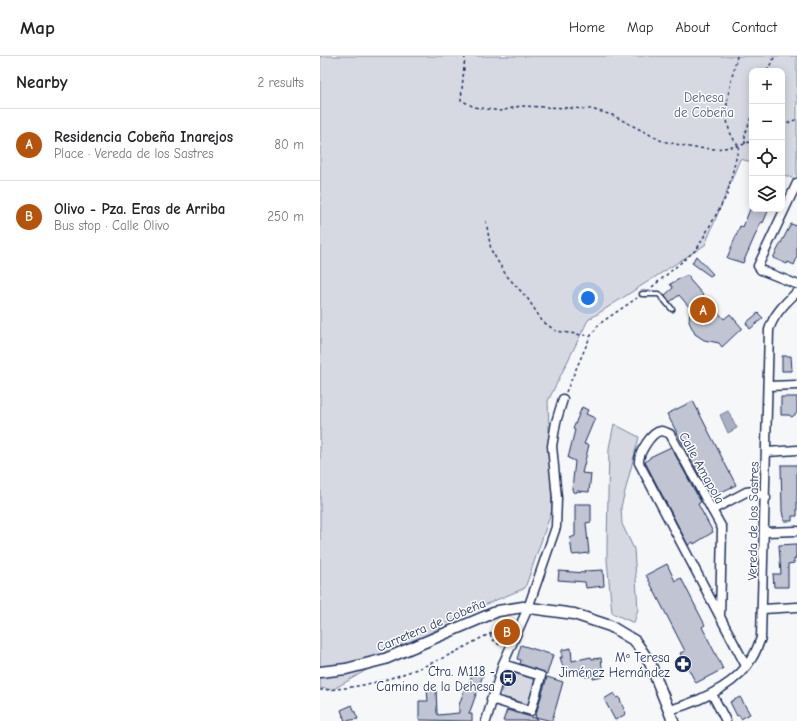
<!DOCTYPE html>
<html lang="en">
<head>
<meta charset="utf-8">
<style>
  body { margin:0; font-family:"Comic Neue",sans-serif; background:#f6f6f6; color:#202124 }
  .controls { position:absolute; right:12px; top:12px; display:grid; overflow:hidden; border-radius:8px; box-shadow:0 2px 10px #0003 }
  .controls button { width:36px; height:36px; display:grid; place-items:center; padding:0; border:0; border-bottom:1px solid #e0e0e0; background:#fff; color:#202124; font:20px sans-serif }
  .you { position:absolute; left:268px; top:242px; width:14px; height:14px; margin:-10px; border:3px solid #fff; border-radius:50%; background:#1a73e8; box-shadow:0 0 0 6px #1a73e833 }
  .badge { display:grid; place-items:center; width:26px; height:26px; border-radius:50%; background:#b45309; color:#fff; font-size:13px; font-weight:700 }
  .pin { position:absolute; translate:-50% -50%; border:2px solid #fff; box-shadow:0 1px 4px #0006 }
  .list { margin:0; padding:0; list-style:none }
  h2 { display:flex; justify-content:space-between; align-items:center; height:52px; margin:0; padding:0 16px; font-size:17px }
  h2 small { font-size:13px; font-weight:400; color:#757577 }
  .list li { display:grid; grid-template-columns:26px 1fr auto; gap:12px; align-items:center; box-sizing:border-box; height:72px; padding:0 16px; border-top:1px solid #e0e0e0 }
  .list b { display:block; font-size:15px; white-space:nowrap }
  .list p { margin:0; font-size:13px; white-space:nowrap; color:#757577 }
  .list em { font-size:13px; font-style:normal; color:#757577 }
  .icon { flex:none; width:22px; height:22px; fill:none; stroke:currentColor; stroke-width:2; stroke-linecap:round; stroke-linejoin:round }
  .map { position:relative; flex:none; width:477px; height:665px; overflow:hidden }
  header { display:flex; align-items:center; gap:24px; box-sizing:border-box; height:56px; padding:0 20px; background:#fff; border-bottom:1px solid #e0e0e0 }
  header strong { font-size:19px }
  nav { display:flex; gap:22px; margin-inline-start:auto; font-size:14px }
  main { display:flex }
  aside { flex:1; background:#fff }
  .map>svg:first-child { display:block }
  .green { fill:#d6d9e2; stroke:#7884a0 }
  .water { fill:#a9b0c1; stroke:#707c99 }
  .building { fill:#c0c4d3; stroke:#1b2f5e }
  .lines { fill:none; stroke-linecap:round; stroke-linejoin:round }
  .service-casing { stroke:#1b2f5e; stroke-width:7 }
  .minor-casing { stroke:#1b2f5e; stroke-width:11 }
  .tertiary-casing { stroke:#1b2f5e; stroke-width:13 }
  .path { stroke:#1b2f5e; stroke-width:1.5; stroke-dasharray:3 3; stroke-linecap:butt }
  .service { stroke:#fff; stroke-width:4 }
  .minor { stroke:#fff; stroke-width:8 }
  .tertiary { stroke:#fff; stroke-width:10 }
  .labels { text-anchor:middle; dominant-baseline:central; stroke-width:3; stroke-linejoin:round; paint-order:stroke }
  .park-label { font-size:13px; fill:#4a5a7f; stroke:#fff }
  .street-label { font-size:13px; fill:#1b2f5e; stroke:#fff }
  .poi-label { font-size:13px; fill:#1b2f5e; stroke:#fff; text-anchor:end }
</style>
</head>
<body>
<header>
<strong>Map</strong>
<nav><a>Home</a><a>Map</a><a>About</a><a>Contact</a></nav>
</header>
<main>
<aside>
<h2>Nearby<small>2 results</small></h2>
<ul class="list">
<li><span class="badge">A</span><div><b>Residencia Cobeña Inarejos</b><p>Place · Vereda de los Sastres</p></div><em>80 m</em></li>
<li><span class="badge">B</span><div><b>Olivo - Pza. Eras de Arriba</b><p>Bus stop · Calle Olivo</p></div><em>250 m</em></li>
</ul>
</aside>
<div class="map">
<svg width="477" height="665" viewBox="0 0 477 665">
  <rect width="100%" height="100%" fill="#f6f7f9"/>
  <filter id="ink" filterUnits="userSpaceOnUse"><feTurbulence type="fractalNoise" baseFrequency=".025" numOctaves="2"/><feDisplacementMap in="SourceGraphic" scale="8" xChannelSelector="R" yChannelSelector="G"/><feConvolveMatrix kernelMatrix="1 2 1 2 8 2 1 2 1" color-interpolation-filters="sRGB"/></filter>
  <g filter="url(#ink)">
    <g class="green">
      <polygon points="0,0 477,0 477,124 462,118 462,15 432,15 432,106 420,103 385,189 268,264 228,345 232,454 205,532 143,558 12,634 0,632"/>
      <polygon points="294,368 319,381 301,451 302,468 314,493 318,553 314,567 292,557 287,504 287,487 289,392"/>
      <path d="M190,616l23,7 2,3 -7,22 -25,-7c-3,-7 0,-21 7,-25z"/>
    </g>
    <polygon class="water" points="408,355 417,372 408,377 400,359"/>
    <g class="building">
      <polygon points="430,153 449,153 443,167 441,166 423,207 407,202 420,170 423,171"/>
      <polygon points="471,168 477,170 477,202 474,209 468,206 467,208 453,202"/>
      <polygon points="376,200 393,218 390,220 372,207"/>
      <polygon points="365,220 369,220 370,224 404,263 410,258 422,272 402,291 399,287 384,284 375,278 369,266 370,252 359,239 350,246 345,239 353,232 350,228"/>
      <polygon points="438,257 443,262 430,273 426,267"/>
      <polygon points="462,300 471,300 472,315 462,315"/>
      <polygon points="461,341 477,341 477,357 472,361 469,359 461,359"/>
      <polygon points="373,345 416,429 391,441 347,358"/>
      <polygon points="262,351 268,354 266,358 275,362 264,388 269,389 262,417 271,418 269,436 257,435 256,437 253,436 252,433 255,405 248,402 255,374 253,373"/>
      <polygon points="351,391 381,446 378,448 393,476 374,488 373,486 368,489 325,406 330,402 330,401"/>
      <polygon points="461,409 477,409 477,460 472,460 472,465 464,465 462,455"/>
      <polygon points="255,448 271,448 271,466 266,467 269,497 253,499 252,497 250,482 255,480"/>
      <polygon points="476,488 476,502 474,503 474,507 468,508 468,531 454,531 453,518 461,518 459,489"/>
      <polygon points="347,508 355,525 361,522 385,569 382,571 403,613 376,627 360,597 365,595 326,519"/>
      <polygon points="283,514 284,530 266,532 265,526 238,524 239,515 265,517 264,515"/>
      <polygon points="201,589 233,599 227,618 200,608 201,604 197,603"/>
      <polygon points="251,592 252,605 271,601 272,603 281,602 283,621 273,623 273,620 265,621 263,612 245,618 240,601 242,602 242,594"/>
      <polygon points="156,616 163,619 149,658 152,658 152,665 99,664 99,645 108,645 107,634 116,632 117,657 118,659 139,657 139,649 145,632 147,633 152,619 155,620"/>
      <polygon points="227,621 243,626 232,665 215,661"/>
      <polygon points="294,637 297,642 299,641 306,658 295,664 284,643"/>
      <polygon points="420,641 430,658 421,663 419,659 417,660 410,646"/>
      <polygon points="32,649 38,663 25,665 21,654"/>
      <polygon points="187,654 218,663 217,665 183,665"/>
    </g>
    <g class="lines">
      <defs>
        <polyline id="service" points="322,238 339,238 352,253"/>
        <g id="minor">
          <polyline points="476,228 441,214 438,210 477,127"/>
          <polyline points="448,330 477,329"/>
          <polyline points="447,396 477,394"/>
          <polyline points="392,454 426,436 434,435 446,442"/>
          <polyline points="445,476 477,475"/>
          <polyline points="443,553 477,551"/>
          <path d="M400,561l2,-89 -52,-94c-2,-1 -6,-3 -9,-3 -10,1 -23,23 -22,32l107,203"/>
          <polyline points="392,638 406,665"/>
          <polyline points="171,643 211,655 221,620 183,608"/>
          <path d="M350,654c30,-9 66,-24 82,-52 4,-6 6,-13 9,-20l8,-308c4,-15 16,-27 27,-37"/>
          <polyline points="166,665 183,608 208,552 236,471 237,442 232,390 236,366 243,343"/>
        </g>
        <polyline id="tertiary" points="0,616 26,613 65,603 178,555 203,551 232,555 254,558 290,570 315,585 330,607 353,665"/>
      </defs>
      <use href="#service" class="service-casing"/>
      <use href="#minor" class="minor-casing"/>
      <use href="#tertiary" class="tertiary-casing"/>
      <g class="path">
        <polyline points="145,0 141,44 154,51 181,55 200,50 271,53 292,59 342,85 374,92 396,93 419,90 432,85"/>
        <path d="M417,0c-6,29 -21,66 2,90"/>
        <polyline points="447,15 455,0"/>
        <polyline points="462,70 477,63"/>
        <polyline points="425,88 425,79 432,58"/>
        <polyline points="166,165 171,194 186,219 208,243 222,265 236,275 269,280"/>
        <polyline points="332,231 377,193 407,139 419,90"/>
        <polyline points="246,336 270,281 279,268 317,242"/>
        <polyline points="170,578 172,583 182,591"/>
        <path d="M0,634c44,-1 90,-16 129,-35 20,-9 39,-24 61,-27"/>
      </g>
      <use href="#service" class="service"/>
      <use href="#minor" class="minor"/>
      <use href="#tertiary" class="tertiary"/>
    </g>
  </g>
  <defs>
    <symbol id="pharmacy-disc" viewBox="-11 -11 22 22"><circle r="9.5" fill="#1b2f5e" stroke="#fff"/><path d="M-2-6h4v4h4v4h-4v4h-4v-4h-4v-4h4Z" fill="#fff"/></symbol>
    <symbol id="bus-disc" viewBox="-11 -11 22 22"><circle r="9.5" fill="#1b2f5e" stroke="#fff"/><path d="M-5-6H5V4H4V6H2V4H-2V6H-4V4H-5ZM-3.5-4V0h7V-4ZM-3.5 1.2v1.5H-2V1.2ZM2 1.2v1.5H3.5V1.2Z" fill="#fff"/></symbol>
  </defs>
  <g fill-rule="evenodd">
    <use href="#pharmacy-disc" x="353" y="598" width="20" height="20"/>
    <use href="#bus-disc" x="178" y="612" width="20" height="20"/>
  </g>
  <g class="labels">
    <g class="park-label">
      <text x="384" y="41">Dehesa<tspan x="384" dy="15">de Cobeña</tspan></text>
    </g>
    <g class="street-label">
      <text transform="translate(382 412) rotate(61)">Calle Amapola</text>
      <text transform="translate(433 465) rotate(-89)">Vereda de los Sastres</text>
      <text transform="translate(111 569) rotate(-23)">Carretera de Cobeña</text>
    </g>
    <g class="poi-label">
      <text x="350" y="601">Mª Teresa<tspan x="350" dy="15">Jiménez Hernández</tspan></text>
      <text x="175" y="615">Ctra. M118 -<tspan x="175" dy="15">Camino de la Dehesa</tspan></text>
    </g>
  </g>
</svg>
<div class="controls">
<button>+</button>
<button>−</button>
<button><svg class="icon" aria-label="locate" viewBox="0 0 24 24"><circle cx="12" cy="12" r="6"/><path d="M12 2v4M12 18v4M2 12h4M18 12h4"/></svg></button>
<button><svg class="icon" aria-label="layers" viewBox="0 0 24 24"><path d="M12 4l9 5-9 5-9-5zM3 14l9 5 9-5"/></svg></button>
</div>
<div class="you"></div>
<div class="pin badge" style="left:383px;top:254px">A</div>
<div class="pin badge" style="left:187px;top:576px">B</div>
</div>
</main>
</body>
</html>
